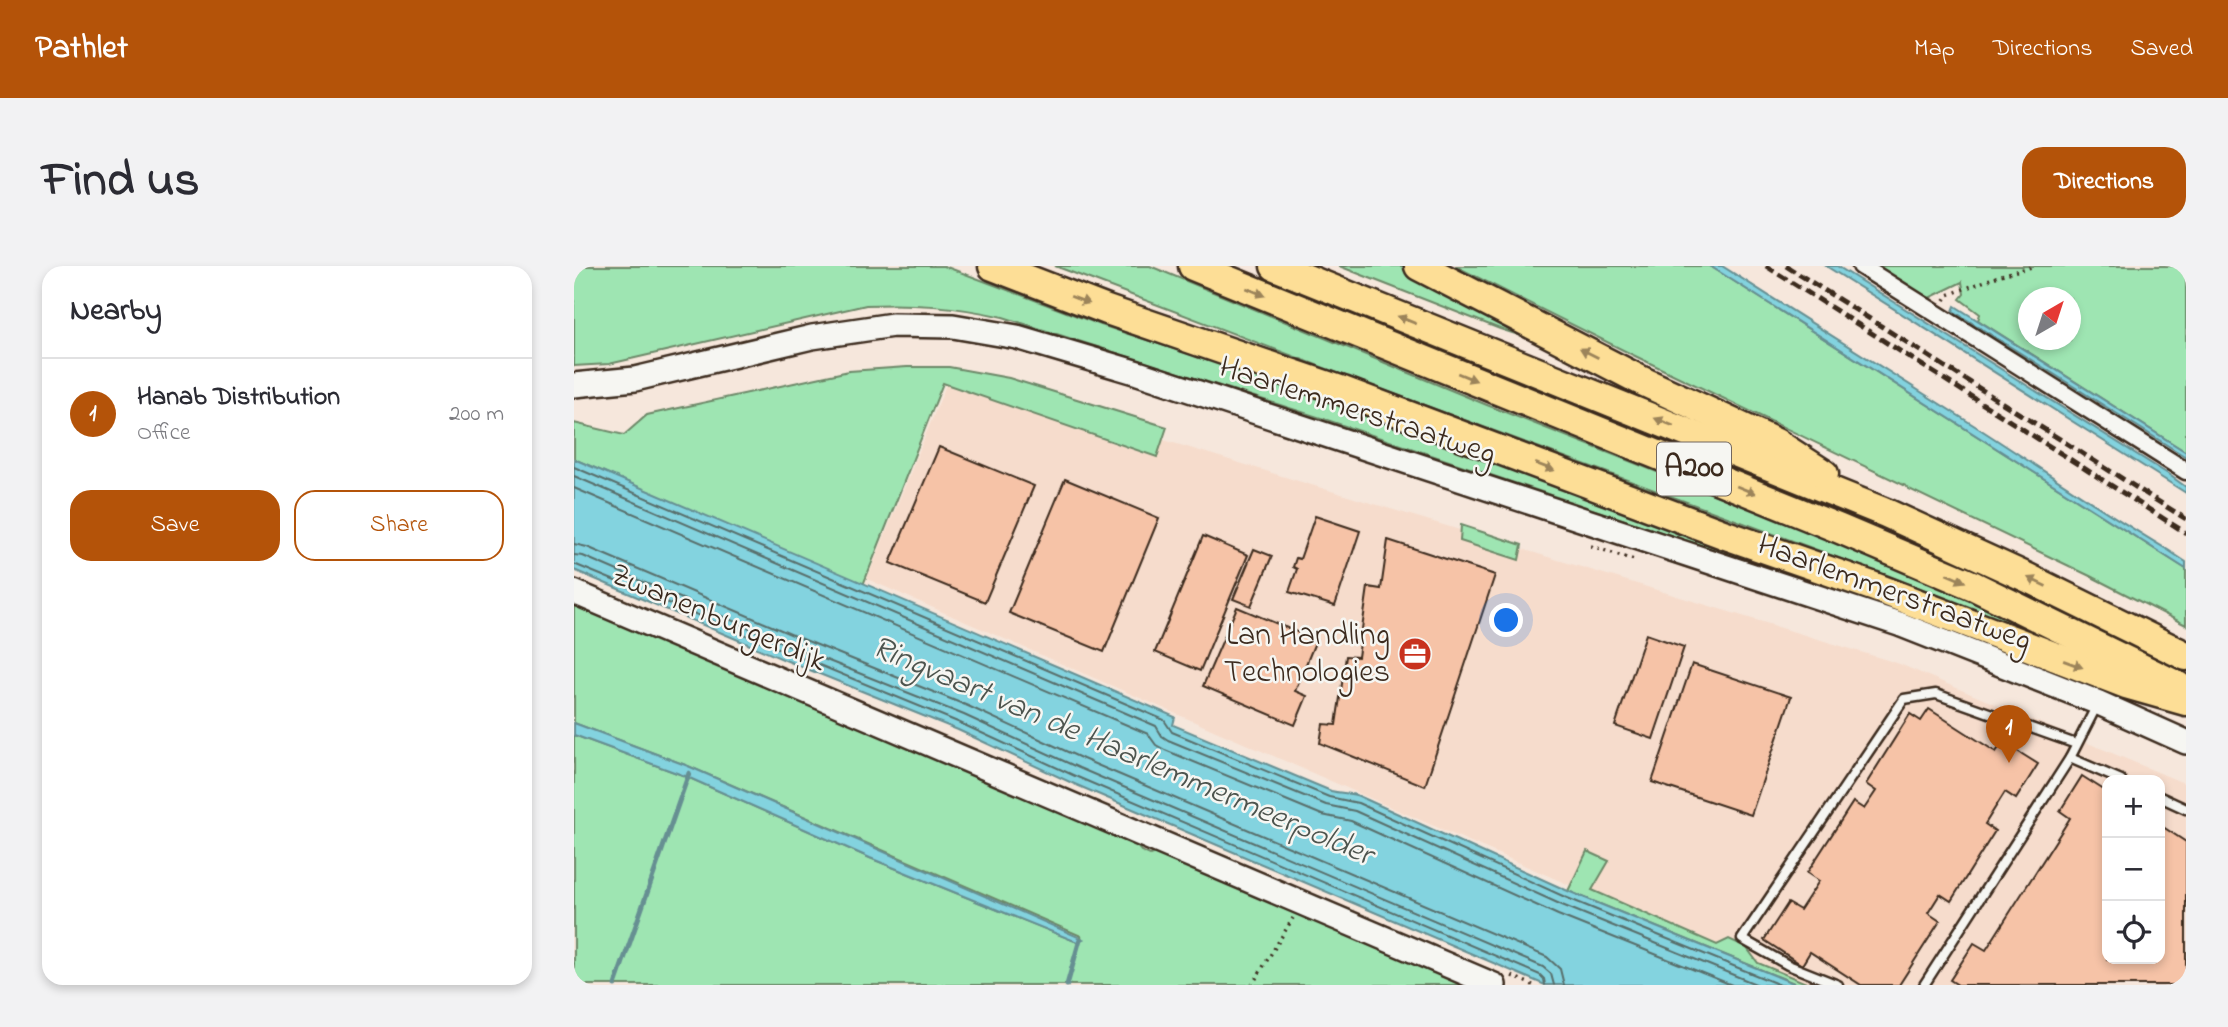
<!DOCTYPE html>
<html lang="en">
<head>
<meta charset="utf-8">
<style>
  body { margin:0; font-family:"Indie Flower",sans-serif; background:#f2f2f3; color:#2b2b33 }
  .controls { position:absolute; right:21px; bottom:21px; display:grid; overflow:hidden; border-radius:14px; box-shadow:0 4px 10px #0003 }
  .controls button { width:63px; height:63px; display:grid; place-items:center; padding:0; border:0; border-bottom:2px solid #e1e1e2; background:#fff; color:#2b2b33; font:35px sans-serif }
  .compass { position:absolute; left:1444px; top:21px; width:63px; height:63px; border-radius:50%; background:#fff; box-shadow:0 4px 10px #0003; rotate:39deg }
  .you { position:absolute; left:933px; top:355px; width:24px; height:24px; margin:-18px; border:5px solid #fff; border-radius:50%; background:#1a73e8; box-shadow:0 0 0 10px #1a73e833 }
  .badge { display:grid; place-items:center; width:46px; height:46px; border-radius:50%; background:#b45309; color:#fff; font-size:23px; font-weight:700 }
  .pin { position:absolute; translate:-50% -58px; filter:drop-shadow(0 2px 4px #0008) }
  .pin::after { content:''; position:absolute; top:37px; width:24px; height:21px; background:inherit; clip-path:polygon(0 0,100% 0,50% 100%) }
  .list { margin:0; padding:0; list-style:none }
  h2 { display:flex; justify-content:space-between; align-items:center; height:91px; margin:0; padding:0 28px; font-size:30px }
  h2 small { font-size:23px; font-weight:400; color:#7c7c81 }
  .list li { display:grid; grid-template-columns:46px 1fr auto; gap:21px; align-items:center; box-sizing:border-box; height:112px; padding:0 28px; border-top:2px solid #e1e1e2 }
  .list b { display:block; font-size:26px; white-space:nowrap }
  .list p { margin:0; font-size:23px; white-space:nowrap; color:#7c7c81 }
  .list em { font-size:23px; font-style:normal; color:#7c7c81 }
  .actions { display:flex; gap:14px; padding:21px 28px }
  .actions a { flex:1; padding:16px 0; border:2px solid #b45309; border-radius:21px; text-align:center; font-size:24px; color:#b45309 }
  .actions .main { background:#b45309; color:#fff }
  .icon { flex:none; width:38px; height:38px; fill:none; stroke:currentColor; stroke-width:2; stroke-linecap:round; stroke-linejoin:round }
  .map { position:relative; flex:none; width:1612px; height:719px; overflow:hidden; border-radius:21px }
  header { display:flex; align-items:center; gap:42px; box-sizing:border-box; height:98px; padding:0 35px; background:#b45309; color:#fff }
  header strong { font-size:33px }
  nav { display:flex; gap:38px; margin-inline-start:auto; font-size:24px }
  .intro { display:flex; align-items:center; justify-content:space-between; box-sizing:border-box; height:168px; padding:0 42px }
  h1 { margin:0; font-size:49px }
  .button { padding:18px 32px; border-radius:21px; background:#b45309; color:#fff; font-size:24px; font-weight:700 }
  main { display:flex; gap:42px; padding:0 42px }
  aside { flex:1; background:#fff; border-radius:21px; box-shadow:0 4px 10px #0003 }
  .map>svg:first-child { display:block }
  .built { fill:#f6dccc; fill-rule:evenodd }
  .green { fill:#9ee5b2; stroke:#6c8868; stroke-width:2; fill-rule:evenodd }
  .water { fill:#83d3df; stroke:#668f92; stroke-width:2 }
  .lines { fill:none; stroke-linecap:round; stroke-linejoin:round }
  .shore { stroke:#586e6b; stroke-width:2 }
  .stream { stroke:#668f92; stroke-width:5 }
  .building { fill:#f6c3a7; stroke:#3b2a1e; stroke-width:2 }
  .lane-casing { stroke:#3b2a1e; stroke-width:13 }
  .street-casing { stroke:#3b2a1e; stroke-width:21 }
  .secondary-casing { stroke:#3b2a1e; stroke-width:28 }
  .highway-casing { stroke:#3b2a1e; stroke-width:33 }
  .path { stroke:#3b2a1e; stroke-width:3.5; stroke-dasharray:2 5; stroke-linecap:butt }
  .lane { stroke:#f6f6f2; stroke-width:8 }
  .street { stroke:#f6f6f2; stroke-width:16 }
  .secondary { stroke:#f6f6f2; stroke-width:23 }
  .highway { stroke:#fdde96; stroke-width:28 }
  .rail { stroke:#3b2a1e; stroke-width:5; stroke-dasharray:10 5; stroke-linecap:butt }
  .oneway { fill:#9c845a }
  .labels { text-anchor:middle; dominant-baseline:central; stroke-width:5; stroke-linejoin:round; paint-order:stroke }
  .shield { fill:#f6f6f2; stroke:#73675e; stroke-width:2 }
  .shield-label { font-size:30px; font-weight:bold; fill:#3b2a1e }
  .street-label { font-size:32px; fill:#3b2a1e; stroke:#f6f6f2 }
  .poi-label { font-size:32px; fill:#3b2a1e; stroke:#f6f6f2; text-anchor:end }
  .water-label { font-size:33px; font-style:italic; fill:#4d544e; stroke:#f6f6f2 }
</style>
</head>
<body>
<header>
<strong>Pathlet</strong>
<nav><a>Map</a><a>Directions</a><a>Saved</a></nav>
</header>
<div class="intro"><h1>Find us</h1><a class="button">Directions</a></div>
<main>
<aside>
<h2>Nearby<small></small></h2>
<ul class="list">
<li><span class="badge">1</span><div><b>Hanab Distribution</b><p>Office</p></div><em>200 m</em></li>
</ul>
<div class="actions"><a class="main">Save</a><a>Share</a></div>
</aside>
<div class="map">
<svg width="1612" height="719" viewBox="0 0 1612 719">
  <rect width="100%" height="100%" fill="#f6e7dc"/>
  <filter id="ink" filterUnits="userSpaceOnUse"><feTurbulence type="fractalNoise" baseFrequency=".0143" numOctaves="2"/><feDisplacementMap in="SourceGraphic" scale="14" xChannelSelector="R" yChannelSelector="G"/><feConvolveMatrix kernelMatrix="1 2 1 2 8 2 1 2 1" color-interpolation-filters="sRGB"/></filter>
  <g filter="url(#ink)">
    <path class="built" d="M376,109l947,288 289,121v201h-387l-932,-406zM1533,514h53v179h-53z"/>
    <g class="green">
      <path d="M7,0h363l157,59 192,63 484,181v2l-453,-152 -321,-102c-48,-11 -89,-14 -137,-12l-257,59 -35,2v-94z"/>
      <polygon points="481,0 576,0 913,139 1322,300 1472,369 1467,372 1346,322 774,111"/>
      <polygon points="765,0 835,0 1010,90 926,63"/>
      <polygon points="881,0 1136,0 1612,303 1612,359 1516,310 1335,223 1332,220 1059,89"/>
      <path d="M1299,0h309l4,5v181l-208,-132 2,-6 -20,-15 4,-5 -2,-12 -35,17zM1454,32h42v42h-42z"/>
      <polygon points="333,101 375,101 435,112 593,161 583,191 369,117 289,319 0,193 0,157 50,169 73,149 275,105"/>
      <polygon points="887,259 948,279 945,294 886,275"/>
      <polygon points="0,337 555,571 567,585 576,589 586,585 894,719 0,719 0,469 111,510 296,592 503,676 508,673 507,670 114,500 0,457"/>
      <polygon points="1013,585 1035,595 1018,624 1143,679 1155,673 1172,681 1184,697 1237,719 1225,719 994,625"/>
    </g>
    <g class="water">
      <path d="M1136,0h12c84,54 168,106 253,160 64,41 127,85 193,124l18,12v7z"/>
      <polygon points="1252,0 1263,0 1594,208 1612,221 1612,227"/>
      <polygon points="1381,40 1612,186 1612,191 1379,45"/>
      <path d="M0,193l601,258 -2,8 158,66c11,3 20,1 30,6l207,94 230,94h-253l-473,-202 -114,-53 -173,-70 -211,-90z"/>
      <polygon points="0,457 114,500 509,673 503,676 296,592 111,510 0,469"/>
    </g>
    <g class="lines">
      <g class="shore">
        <polyline points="0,201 590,454 598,466 755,531 784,537 991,631 1206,719"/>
        <polyline points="0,210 582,460 588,470 594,474 752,539 781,545 988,639 1184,719"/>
        <polyline points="0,222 574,468 582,479 591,484 748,549 777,555 984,649 1158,719"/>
        <polyline points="0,278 13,281 221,370 394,440 509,493 973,691 986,703 990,719"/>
        <polyline points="0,289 9,290 217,380 390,449 505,502 969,701 977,708 980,719"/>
        <polyline points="0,298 386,457 501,510 966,709 970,713 971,719"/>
      </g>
      <g class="stream">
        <polyline points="41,719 115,507"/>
        <polyline points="493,719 506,673"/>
      </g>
    </g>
    <g class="building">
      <polygon points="365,181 460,220 411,336 316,297"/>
      <polygon points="491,213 585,252 530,386 435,347"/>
      <polygon points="741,250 786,265 761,340 715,326 723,303 719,301 722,292 726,293"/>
      <polygon points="629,270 674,289 626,405 581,386"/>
      <polygon points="814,274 921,309 851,520 746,477 749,458 762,459 772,390 784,391 794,321 807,323"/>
      <polygon points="680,283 698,290 677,340 659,333"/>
      <polygon points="663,341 742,374 721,425 733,430 721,459 629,420"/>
      <polygon points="1072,368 1110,381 1079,473 1041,460"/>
      <polygon points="1118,398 1217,431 1177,549 1078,516"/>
      <polygon points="1355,443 1422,486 1429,476 1464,498 1442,533 1431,526 1411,558 1421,565 1377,635 1366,628 1354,647 1366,655 1325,719 1287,719 1236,686 1228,699 1190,674 1214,637 1226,644 1245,615 1233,607 1279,536 1290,543 1302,525 1292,518 1336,448 1347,455"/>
      <polygon points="1508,510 1533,526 1533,693 1586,693 1586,559 1612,576 1612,719 1384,719 1376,714 1400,677 1412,684 1496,552 1486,545"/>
    </g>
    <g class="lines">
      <defs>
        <g id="lane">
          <polyline points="1496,492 1547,514"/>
          <polyline points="1586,531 1612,543"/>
          <polyline points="1264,719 1214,699 1168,673 1330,433 1362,428 1502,478"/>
          <polyline points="1350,719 1496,492 1523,439"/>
        </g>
        <polyline id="street" points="1287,0 1612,205"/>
        <g id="secondary">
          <polyline points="0,119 61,113 238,71 319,59 379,60 443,71 564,107 1325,358 1525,437 1612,476"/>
          <polyline points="0,326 920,719"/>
        </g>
        <g id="highway">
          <polyline points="419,0 533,44 769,125 1149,268 1298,320 1552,418 1612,435"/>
          <polyline points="619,0 1266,263 1400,320 1604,420"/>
          <polyline points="701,0 1312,247 1454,312 1612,390"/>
          <polyline points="845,0 1066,114 1202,177 1250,208"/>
        </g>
      </defs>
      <use href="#lane" class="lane-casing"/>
      <use href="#street" class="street-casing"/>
      <use href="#secondary" class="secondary-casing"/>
      <use href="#highway" class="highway-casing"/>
      <g class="path">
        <polyline points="1371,34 1374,29 1427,9 1461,0"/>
        <polyline points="1017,280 1060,294"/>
        <polyline points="938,710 959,719"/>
        <polyline points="678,719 719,652"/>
      </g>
      <use href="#lane" class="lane"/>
      <use href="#street" class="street"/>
      <use href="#secondary" class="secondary"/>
      <use href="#highway" class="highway"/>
      <g class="rail">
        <polyline points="1192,0 1612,267"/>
        <polyline points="1212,0 1612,253"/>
      </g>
    </g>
    <defs><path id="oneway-solid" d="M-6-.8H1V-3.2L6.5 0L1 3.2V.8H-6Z" transform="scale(1.75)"/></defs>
    <g class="oneway">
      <use href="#oneway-solid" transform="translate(682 26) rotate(22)"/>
      <use href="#oneway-solid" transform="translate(506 34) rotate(21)"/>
      <use href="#oneway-solid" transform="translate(833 54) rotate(-158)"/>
      <use href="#oneway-solid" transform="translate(1015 87) rotate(-153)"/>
      <use href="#oneway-solid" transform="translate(893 111) rotate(22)"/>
      <use href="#oneway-solid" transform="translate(1090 156) rotate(-158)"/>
      <use href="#oneway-solid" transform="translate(971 201) rotate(21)"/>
      <use href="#oneway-solid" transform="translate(1172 224) rotate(22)"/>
      <use href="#oneway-solid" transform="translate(1382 312) rotate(23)"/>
      <use href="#oneway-solid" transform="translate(1463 316) rotate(-154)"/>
      <use href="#oneway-solid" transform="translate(1499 398) rotate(20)"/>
    </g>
  </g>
  <defs>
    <symbol id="office-disc" viewBox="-11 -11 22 22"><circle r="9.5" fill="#c8321e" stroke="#f6f6f2"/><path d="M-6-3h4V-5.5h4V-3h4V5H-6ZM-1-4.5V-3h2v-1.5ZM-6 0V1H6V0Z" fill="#fff"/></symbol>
  </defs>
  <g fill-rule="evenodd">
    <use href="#office-disc" x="822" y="369" width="38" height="38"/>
  </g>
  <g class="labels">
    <rect class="shield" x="1083" y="176.5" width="74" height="53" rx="5"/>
    <g class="shield-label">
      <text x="1120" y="203">A200</text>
    </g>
    <g class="street-label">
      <text transform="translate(783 146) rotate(18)">Haarlemmerstraatweg</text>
      <text transform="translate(1320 328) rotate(20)">Haarlemmerstraatweg</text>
      <text transform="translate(144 353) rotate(23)">Zwanenburgerdijk</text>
    </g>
    <g class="poi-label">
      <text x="816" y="370">Lan Handling<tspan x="816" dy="37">Technologies</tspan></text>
    </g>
    <g class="water-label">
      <text transform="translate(548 486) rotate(23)">Ringvaart van de Haarlemmermeerpolder</text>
    </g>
  </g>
</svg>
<div class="controls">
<button>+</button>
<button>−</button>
<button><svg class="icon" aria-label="locate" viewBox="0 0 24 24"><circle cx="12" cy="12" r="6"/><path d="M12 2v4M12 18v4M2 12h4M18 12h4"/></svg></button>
</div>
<svg class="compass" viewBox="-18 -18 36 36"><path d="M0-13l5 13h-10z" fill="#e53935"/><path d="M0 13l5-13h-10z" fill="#7c7c81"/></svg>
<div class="you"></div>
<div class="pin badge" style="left:1435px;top:497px">1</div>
</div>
</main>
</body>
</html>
